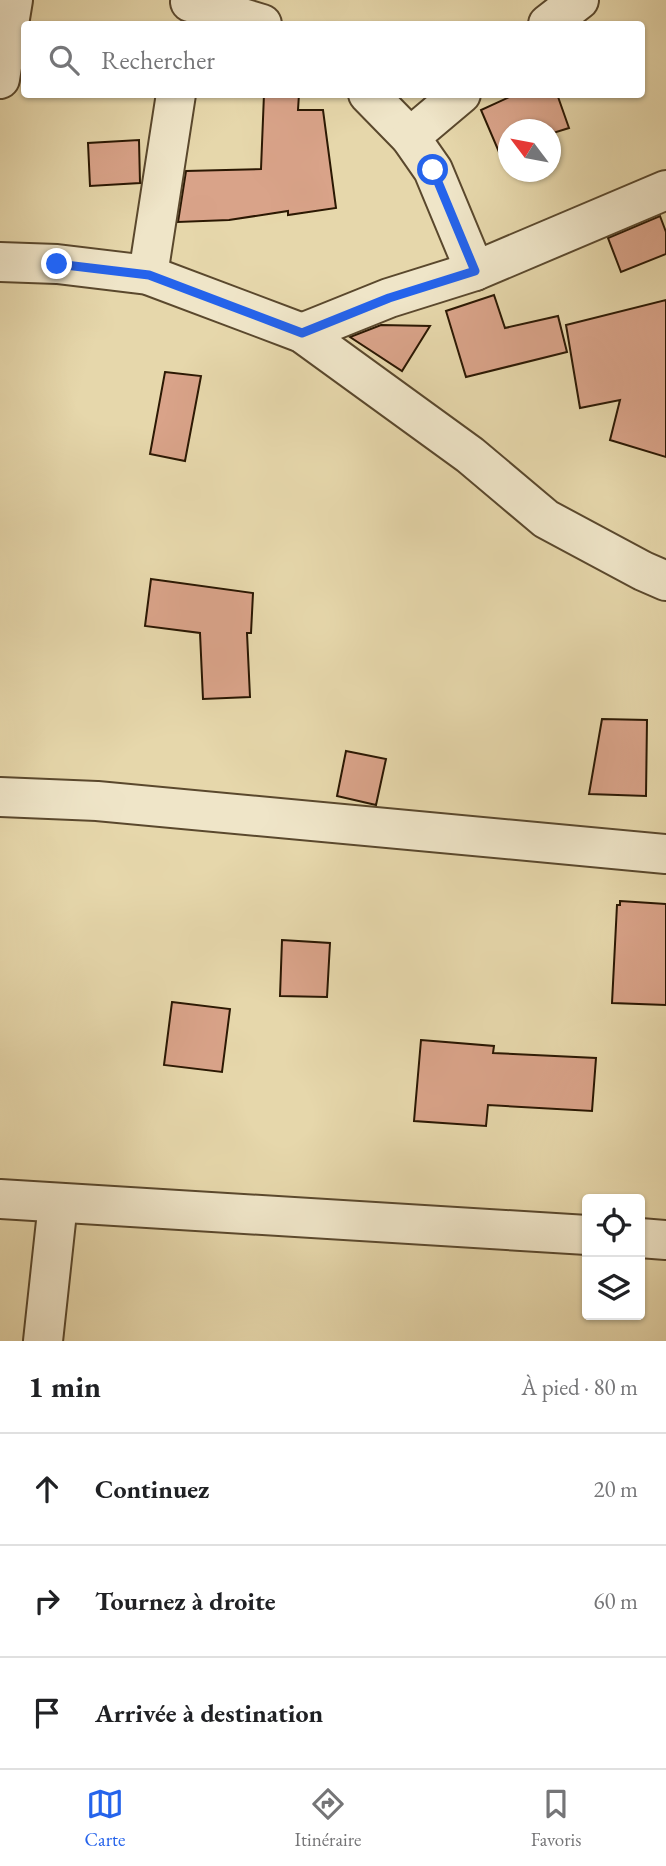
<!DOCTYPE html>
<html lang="fr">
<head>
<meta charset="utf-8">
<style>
  body { margin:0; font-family:"EB Garamond",serif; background:#f2f2f2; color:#202124 }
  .controls { position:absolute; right:21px; bottom:21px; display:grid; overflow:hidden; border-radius:7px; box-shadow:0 2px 5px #0004 }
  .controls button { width:63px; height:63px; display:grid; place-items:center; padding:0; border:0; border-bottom:2px solid #e0e0e0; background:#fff; color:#202124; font:35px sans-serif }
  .compass { position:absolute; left:498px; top:119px; width:63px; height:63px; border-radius:50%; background:#fff; box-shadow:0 2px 5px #0004; rotate:302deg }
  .stop { position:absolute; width:21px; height:21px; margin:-16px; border:5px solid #2563eb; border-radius:50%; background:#fff }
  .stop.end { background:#2563eb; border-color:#fff; box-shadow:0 2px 7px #0008 }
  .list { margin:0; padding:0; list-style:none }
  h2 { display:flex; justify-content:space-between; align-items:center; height:91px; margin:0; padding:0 28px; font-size:30px }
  h2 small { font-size:23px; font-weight:400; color:#757577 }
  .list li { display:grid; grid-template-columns:46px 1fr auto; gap:21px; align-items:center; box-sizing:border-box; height:112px; padding:0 28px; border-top:2px solid #e0e0e0 }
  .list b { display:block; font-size:26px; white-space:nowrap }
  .list em { font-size:23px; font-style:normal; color:#757577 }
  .icon { flex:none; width:38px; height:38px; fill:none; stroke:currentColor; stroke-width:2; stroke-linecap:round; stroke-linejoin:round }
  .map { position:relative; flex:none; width:666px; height:1341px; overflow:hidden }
  .search { position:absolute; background:#fff; box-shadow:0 2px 5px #0004; left:21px; right:21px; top:21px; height:77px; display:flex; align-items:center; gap:18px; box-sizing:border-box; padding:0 24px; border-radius:7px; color:#757577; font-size:26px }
  .sheet { height:427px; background:#fff }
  nav { display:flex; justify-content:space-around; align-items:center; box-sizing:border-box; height:98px; border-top:2px solid #e0e0e0; background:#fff; font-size:19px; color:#757577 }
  nav a { display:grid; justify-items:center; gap:4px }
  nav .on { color:#2563eb }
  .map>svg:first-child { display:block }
  .building { fill:#d9a389; stroke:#2b1803; stroke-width:2 }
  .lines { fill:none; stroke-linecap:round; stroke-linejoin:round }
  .minor-casing { stroke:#5a482d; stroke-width:42 }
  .minor { stroke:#efe5c8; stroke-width:38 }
  .route { stroke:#2563eb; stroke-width:9 }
</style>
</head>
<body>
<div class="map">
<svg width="666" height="1341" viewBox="0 0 666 1341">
  <rect width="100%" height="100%" fill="#e6d7ab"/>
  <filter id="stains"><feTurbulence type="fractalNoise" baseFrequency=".00286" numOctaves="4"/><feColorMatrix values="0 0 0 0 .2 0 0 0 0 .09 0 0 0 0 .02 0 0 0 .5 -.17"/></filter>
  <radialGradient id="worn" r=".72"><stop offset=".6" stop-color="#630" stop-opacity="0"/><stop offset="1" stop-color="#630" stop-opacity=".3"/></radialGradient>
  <g class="building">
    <polygon points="264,94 299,94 298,110 323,110 336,208 288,215 288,211 229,220 178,222 186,171 261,169"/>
    <polygon points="516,94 557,94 569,128 550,134 550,130 508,130 508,149 499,152 481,110"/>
    <polygon points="139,140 140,183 90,186 88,143"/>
    <polygon points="660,216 666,232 666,254 621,272 608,238"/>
    <polygon points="494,295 505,328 558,316 567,352 466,377 446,311"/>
    <polygon points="666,300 666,457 610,440 620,400 580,408 566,325"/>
    <polygon points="381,325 430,326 402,371 350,337"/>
    <polygon points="165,372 201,376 185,461 150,454"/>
    <polygon points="151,579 253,593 251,633 247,633 250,697 203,699 200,633 145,626"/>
    <polygon points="602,719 647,720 646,796 589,794"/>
    <polygon points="346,751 386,759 376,805 337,796"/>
    <polygon points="620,901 666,904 666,1005 612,1003 617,905 620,905"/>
    <polygon points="282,940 330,943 327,997 280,996"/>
    <polygon points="172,1002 230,1009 222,1072 164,1065"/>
    <polygon points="421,1040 494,1046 493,1053 596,1058 592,1111 488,1105 486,1126 414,1121"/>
  </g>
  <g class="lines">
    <defs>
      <g id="minor">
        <polyline points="190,2 262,24"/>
        <polyline points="548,24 579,0"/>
        <polyline points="0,79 13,0"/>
        <polyline points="368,94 410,137 433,170 475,271"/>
        <polyline points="410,137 461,94"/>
        <polyline points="0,262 57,264 148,275 302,333 470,455 546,519 643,571 666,581"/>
        <polyline points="148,275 176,94"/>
        <polyline points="302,333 389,298 475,271 666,190"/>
        <polyline points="0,797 97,801 666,854"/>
        <polyline points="0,1199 587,1235"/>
        <polyline points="640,1238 666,1240"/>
        <polyline points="43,1341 58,1203"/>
      </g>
    </defs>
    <use href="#minor" class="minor-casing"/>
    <use href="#minor" class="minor"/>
  </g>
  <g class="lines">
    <polyline class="route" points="57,264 149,275 302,333 389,298 475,271 433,170"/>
  </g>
  <rect width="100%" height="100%" filter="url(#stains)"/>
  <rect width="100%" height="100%" fill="url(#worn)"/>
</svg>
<div class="controls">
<button><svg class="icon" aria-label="locate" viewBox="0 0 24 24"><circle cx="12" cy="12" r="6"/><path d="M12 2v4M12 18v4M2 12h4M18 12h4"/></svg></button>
<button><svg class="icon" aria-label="layers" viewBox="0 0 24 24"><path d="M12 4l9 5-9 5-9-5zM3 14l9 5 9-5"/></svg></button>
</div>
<svg class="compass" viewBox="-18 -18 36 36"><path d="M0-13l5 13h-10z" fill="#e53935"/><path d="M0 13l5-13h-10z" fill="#757577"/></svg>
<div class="stop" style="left:433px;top:170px"></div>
<div class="stop end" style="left:57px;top:264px"></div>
<div class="search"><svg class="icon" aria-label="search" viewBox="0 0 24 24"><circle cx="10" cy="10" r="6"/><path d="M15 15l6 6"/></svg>Rechercher</div>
</div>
<section class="sheet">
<h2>1 min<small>À pied · 80 m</small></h2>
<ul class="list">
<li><svg class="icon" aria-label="ahead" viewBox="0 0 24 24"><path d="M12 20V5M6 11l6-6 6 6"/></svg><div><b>Continuez</b></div><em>20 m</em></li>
<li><svg class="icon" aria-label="right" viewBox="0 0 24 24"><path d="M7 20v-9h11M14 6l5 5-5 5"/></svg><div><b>Tournez à droite</b></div><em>60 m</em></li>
<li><svg class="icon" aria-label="arrive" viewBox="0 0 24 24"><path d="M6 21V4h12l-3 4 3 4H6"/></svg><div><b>Arrivée à destination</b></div></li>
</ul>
</section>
<nav>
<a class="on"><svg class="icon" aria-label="map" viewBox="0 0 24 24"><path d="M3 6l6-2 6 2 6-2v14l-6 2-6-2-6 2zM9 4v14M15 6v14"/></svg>Carte</a>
<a><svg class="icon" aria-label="directions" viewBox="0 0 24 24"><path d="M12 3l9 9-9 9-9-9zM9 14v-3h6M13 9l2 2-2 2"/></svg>Itinéraire</a>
<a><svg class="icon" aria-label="saved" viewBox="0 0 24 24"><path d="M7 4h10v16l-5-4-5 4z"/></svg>Favoris</a>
</nav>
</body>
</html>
